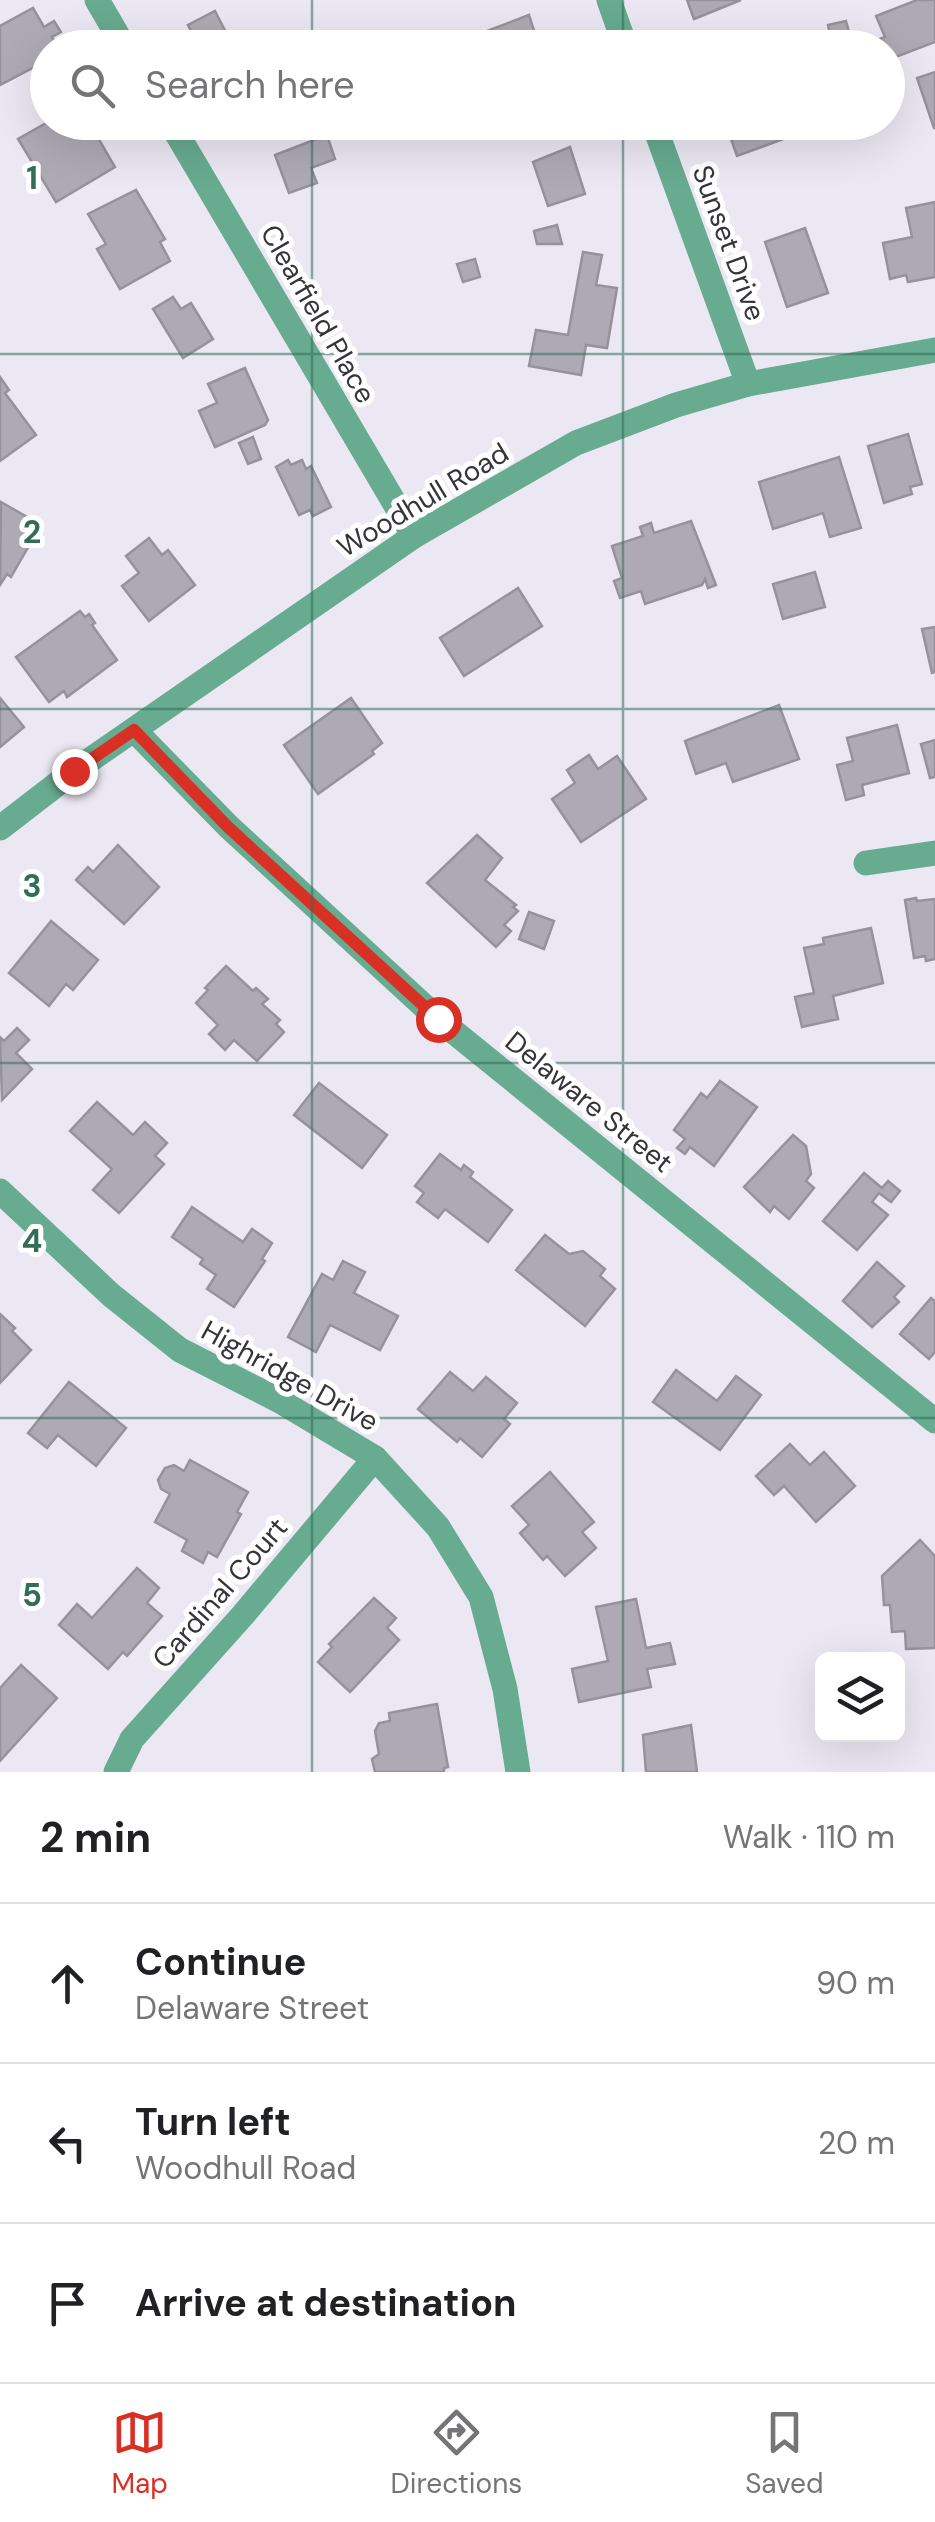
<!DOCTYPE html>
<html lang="en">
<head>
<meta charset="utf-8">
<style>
  body { margin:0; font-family:"DM Sans",sans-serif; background:#f2f2f2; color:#202124 }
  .controls { position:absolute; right:30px; bottom:30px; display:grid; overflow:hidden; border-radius:15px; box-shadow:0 10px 40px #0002 }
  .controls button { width:90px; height:90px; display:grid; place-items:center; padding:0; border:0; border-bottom:2px solid #e0e0e0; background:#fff; color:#202124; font:50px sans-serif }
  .stop { position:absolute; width:30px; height:30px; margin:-22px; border:8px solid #d93025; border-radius:50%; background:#fff }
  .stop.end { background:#d93025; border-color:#fff; box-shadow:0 2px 10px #0008 }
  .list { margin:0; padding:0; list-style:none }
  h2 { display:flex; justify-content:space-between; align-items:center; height:130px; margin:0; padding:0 40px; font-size:42px }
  h2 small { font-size:32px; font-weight:400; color:#757577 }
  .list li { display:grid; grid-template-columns:65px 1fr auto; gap:30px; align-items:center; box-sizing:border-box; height:160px; padding:0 40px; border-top:2px solid #e0e0e0 }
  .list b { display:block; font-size:38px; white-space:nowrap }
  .list p { margin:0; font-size:32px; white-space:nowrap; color:#757577 }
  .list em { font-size:32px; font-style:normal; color:#757577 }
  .icon { flex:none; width:55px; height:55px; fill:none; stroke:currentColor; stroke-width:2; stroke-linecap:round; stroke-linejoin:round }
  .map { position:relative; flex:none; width:935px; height:1772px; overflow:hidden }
  .search { position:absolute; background:#fff; box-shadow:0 10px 40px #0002; left:30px; right:30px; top:30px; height:110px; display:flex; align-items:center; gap:25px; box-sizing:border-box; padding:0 35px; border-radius:55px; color:#757577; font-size:38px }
  .sheet { height:610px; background:#fff }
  nav { display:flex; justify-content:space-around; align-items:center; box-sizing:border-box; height:140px; border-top:2px solid #e0e0e0; background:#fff; font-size:28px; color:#757577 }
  nav a { display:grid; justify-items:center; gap:5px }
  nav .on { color:#d93025 }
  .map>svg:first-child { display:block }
  .building { fill:#adaab4; stroke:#96929c; stroke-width:2.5 }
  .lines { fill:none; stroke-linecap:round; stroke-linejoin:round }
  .minor { stroke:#67ab90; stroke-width:25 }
  .route { stroke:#d93025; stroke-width:12 }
  .grid { fill:none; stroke:#316d57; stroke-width:2.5; stroke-opacity:0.55 }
  .labels { text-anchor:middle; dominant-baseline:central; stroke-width:10; stroke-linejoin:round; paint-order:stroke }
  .street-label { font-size:28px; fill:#353438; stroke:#fff }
  .grid-label { font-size:32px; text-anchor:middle; font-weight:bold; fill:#316d57; stroke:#fff; stroke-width:10; stroke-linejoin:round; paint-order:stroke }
</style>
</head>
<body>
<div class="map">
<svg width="935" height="1772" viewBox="0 0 935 1772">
  <rect width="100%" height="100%" fill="#ece8f3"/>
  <g class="building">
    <polygon points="687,0 741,0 694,19"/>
    <polygon points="917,0 935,0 935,42 888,60 888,48 857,48 885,37 876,16"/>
    <polygon points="33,8 44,27 54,21 61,32 52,37 58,48 48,48 48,60 0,85 0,26"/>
    <polygon points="215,11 234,48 200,48 188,25"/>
    <polygon points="529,15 536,37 544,34 549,48 493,48 487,31"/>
    <polygon points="846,21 851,39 832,43 828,25"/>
    <polygon points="935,72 935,128 934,128 917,78"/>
    <polygon points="48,122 84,122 89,132 93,129 115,167 56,202 18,139"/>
    <polygon points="725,122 802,122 805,131 737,156"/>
    <polygon points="327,135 335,159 311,168 317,183 289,193 275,155"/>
    <polygon points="570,147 585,194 548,206 533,162"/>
    <polygon points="136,190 165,239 160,242 170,261 120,289 97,249 106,244 88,214"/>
    <polygon points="935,202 935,277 908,282 906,275 890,279 883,243 912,237 906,208"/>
    <polygon points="557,225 562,244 537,244 534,231"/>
    <polygon points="805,228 828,293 787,307 765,242"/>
    <polygon points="583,252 602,255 596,285 617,288 607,348 586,345 581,375 529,366 536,330 568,335"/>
    <polygon points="475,259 480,277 463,282 457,264"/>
    <polygon points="173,297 181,309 191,303 213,339 183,358 153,309"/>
    <polygon points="245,368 268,420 265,425 215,447 199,411 217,403 208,384"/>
    <polygon points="0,377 9,390 5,393 36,435 0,461"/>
    <polygon points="908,434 922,484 910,487 912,494 884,503 868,446"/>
    <polygon points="253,437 261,459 248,464 239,443"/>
    <polygon points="839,457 861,528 830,537 823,513 773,529 759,482"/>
    <polygon points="288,460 291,465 302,460 306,469 311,466 331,507 313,516 310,510 299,515 276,467"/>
    <polygon points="1,502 41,525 11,577 7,574 0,585"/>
    <polygon points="691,521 716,585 708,588 705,579 702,585 645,604 641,591 620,598 614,581 622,578 612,546 643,536 640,527 651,523 654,533"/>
    <polygon points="149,538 162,555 168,550 195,585 149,621 122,586 139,573 126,556"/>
    <polygon points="815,572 825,607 783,619 773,584"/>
    <polygon points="518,588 542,626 464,676 440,638"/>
    <polygon points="80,611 85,617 89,614 95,623 92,625 117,660 67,697 64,691 49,702 16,657"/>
    <polygon points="935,627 935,672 932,673 922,629"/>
    <polygon points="0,698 24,727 0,747"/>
    <polygon points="351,698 382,743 372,751 374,754 318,794 284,745"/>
    <polygon points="779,705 799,759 733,782 726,763 696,774 685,741"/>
    <polygon points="897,725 909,773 862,785 864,795 846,800 837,765 853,761 847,738"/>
    <polygon points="935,740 935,777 930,778 921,744"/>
    <polygon points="589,755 598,769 617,756 646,799 581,842 552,799 575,783 567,770"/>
    <polygon points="477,835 502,858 485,880 516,905 513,907 518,911 504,925 511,931 496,947 427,883"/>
    <polygon points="118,845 159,887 124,924 76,880 88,867 93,872"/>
    <polygon points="916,898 917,901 935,899 935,959 926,961 925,956 914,958 905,900"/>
    <polygon points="529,912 554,921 544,949 519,939"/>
    <polygon points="51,921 98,960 73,990 66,984 49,1006 9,973"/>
    <polygon points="871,928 883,983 833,996 838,1019 802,1027 795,997 814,993 804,948 824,944 823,938"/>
    <polygon points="226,966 253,991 256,988 268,999 262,1004 280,1020 276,1024 284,1032 257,1061 234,1040 225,1050 209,1034 218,1025 196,1003 208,990 205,988"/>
    <polygon points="17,1028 29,1040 16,1053 32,1069 2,1100 0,1037 4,1041"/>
    <polygon points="720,1081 757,1107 714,1166 690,1147 685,1154 677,1148 685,1139 674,1130 701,1093 707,1098"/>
    <polygon points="319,1083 387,1135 362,1168 294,1115"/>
    <polygon points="97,1102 133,1135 145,1122 167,1143 155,1156 164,1164 119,1213 93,1190 112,1169 70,1131"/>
    <polygon points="793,1135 806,1146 811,1174 806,1181 814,1188 789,1219 774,1206 770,1212 744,1187"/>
    <polygon points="440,1154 461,1170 464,1165 473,1172 470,1177 512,1210 488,1242 445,1209 438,1218 417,1202 424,1193 415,1186"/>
    <polygon points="864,1173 882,1188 888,1181 900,1191 891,1202 879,1193 872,1202 888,1215 857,1250 823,1221"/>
    <polygon points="192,1207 243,1242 252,1229 272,1243 262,1259 265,1261 234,1307 207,1289 216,1275 200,1264 203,1259 172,1237"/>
    <polygon points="545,1235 569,1254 583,1251 605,1269 600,1276 615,1289 585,1326 516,1270"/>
    <polygon points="343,1261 365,1272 354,1293 398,1316 380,1350 330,1325 316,1352 288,1337 322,1274 333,1280"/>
    <polygon points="877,1262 904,1286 894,1297 899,1302 872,1327 843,1301"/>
    <polygon points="931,1298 935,1301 935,1352 929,1359 900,1334"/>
    <polygon points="0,1314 15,1328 12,1331 31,1350 0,1383"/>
    <polygon points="676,1370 717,1401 736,1376 761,1395 720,1450 653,1402"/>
    <polygon points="450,1372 473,1391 486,1377 517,1403 504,1419 510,1424 482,1457 460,1438 457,1442 418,1409"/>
    <polygon points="69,1382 126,1428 96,1466 58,1435 47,1448 28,1433"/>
    <polygon points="790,1444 810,1465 824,1452 855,1486 816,1522 784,1486 774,1495 756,1476"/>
    <polygon points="190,1460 248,1492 237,1512 241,1514 217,1557 208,1552 203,1563 182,1551 187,1540 155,1522 170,1494 161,1489 158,1480 165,1468 174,1465 184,1471"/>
    <polygon points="550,1472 594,1522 582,1532 596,1548 565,1576 547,1556 543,1560 520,1533 529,1525 512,1506"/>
    <polygon points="920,1540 935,1556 935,1648 906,1649 905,1631 892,1632 890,1605 884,1605 882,1576"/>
    <polygon points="137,1568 159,1588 147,1603 162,1616 127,1656 123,1652 108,1669 59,1625 77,1604 92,1618"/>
    <polygon points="374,1598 396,1618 387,1628 399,1640 350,1692 318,1662 332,1647 329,1644"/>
    <polygon points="636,1599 646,1648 670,1643 675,1664 647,1669 651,1687 579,1702 572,1669 608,1661 596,1607"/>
    <polygon points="21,1665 57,1698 0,1761 0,1688"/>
    <polygon points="437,1704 448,1767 444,1768 444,1772 375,1772 372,1759 379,1754 375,1731 379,1723 390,1721 389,1713"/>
    <polygon points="691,1725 697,1772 646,1772 643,1735"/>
  </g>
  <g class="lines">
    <g class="minor">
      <polyline points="97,0 125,48"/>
      <polyline points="609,0 626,48"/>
      <polyline points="170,122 414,536"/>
      <polyline points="653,122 748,384"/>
      <polyline points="134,730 229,827 438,1019 935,1421"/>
      <polyline points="0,828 74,771 414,536 576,443 676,405 748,384 935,350"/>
      <polyline points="866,863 935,853"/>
      <polyline points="0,1191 111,1295 180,1350 280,1401 375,1458 438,1527 481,1597 505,1689 518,1772"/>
      <polyline points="116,1772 132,1739 243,1615 375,1458"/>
    </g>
  </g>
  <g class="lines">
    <polyline class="route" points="74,771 134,730 228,827 438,1019"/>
  </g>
  <path class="grid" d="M312,0v48M623,0v48M312,122v1650M623,122v1650M0,354h935M0,709h935M0,1063h935M0,1418h935"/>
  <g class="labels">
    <g class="street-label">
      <text transform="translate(729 243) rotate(70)">Sunset Drive</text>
      <text transform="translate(318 314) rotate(60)">Clearfield Place</text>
      <text transform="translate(423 500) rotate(-31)">Woodhull Road</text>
      <text transform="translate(589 1102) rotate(39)">Delaware Street</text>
      <text transform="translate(290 1376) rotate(29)">Highridge Drive</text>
      <text transform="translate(220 1593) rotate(-49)">Cardinal Court</text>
    </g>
  </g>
  <g class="grid-label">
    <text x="32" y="189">1</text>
    <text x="32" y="543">2</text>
    <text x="32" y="897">3</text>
    <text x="32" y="1252">4</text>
    <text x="32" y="1606">5</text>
  </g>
</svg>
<div class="controls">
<button><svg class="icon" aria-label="layers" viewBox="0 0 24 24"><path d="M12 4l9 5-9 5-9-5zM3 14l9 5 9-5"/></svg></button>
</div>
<div class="stop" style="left:438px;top:1019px"></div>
<div class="stop end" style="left:74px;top:771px"></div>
<div class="search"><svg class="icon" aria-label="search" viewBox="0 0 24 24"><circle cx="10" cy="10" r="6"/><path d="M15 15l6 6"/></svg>Search here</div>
</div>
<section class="sheet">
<h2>2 min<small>Walk · 110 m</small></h2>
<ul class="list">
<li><svg class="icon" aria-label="ahead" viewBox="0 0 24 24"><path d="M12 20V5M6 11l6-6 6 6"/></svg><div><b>Continue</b><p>Delaware Street</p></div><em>90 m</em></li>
<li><svg class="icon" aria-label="left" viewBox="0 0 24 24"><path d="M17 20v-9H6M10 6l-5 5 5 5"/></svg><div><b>Turn left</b><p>Woodhull Road</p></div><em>20 m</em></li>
<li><svg class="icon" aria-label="arrive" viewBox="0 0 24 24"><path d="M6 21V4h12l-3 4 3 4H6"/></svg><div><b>Arrive at destination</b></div></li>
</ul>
</section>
<nav>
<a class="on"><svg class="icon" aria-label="map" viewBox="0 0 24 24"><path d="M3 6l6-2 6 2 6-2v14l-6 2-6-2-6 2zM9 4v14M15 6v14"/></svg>Map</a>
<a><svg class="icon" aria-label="directions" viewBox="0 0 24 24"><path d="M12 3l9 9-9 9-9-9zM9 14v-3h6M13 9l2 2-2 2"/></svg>Directions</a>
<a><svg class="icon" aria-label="saved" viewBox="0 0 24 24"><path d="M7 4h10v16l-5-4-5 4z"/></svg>Saved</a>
</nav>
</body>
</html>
